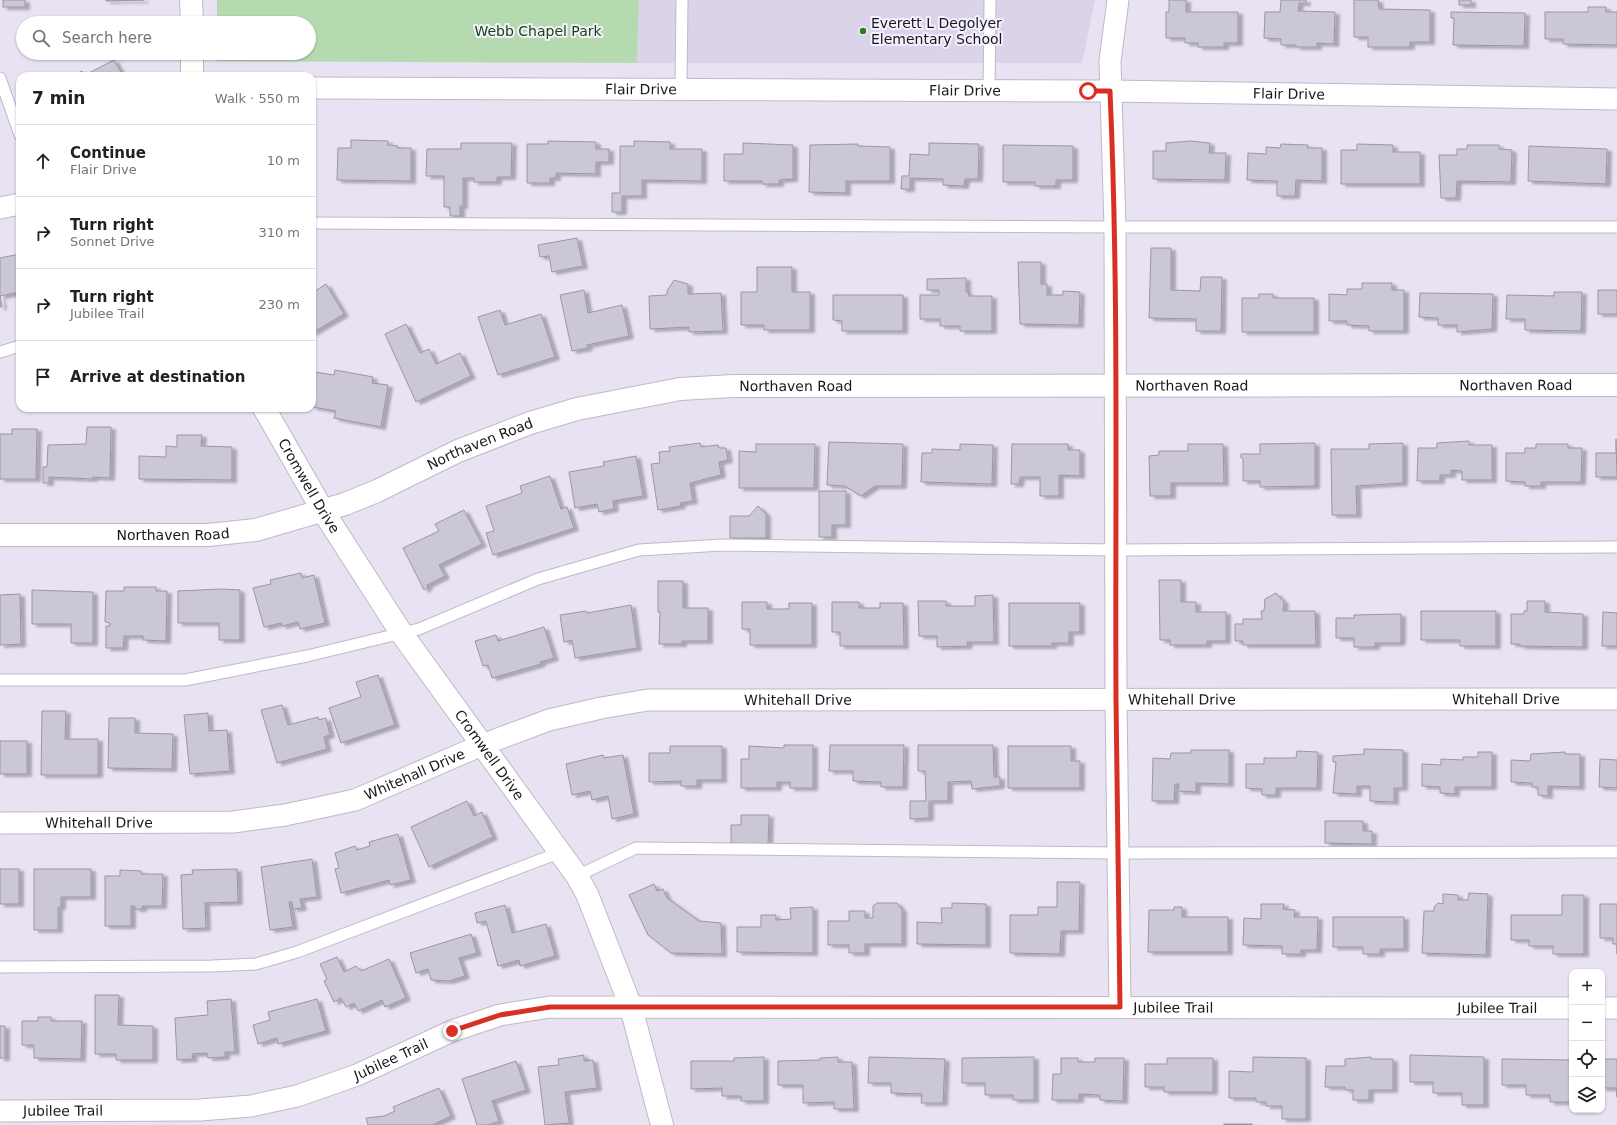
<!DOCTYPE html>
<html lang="en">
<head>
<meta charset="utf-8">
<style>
  body { margin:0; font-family:"DejaVu Sans",sans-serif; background:#f2f2f2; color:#202124 }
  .controls { position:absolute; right:12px; bottom:12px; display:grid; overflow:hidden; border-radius:8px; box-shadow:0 1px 3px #0004 }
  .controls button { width:36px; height:36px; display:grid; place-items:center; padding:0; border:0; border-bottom:1px solid #e0e0e0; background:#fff; color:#202124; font:20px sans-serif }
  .stop { position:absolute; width:12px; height:12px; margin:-9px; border:3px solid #d93025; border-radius:50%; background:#fff }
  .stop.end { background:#d93025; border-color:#fff; box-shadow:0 1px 4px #0008 }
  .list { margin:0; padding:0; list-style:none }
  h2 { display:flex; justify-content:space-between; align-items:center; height:52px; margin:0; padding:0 16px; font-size:17px }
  h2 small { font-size:13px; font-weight:400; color:#757577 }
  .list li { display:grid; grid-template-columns:26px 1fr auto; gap:12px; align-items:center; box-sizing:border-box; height:72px; padding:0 16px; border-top:1px solid #e0e0e0 }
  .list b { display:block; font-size:15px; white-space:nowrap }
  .list p { margin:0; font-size:13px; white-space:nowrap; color:#757577 }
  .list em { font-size:13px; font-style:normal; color:#757577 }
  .icon { flex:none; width:22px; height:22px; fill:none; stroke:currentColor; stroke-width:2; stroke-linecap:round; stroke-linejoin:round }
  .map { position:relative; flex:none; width:1617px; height:1125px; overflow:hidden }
  .search { position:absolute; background:#fff; box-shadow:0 1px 3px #0004; left:16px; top:16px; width:300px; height:44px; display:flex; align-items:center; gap:10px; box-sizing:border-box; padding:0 14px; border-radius:22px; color:#757577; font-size:15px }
  .panel { position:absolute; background:#fff; box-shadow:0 1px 3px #0004; left:16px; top:72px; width:300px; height:340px; border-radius:12px }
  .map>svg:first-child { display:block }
  .built { fill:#dad3e9 }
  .green { fill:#b5daaf }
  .building { fill:#ccc7d7; stroke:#9b96a5; filter:url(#shadow) }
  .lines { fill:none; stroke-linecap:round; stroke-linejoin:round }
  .service-casing { stroke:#beb9c8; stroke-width:13 }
  .minor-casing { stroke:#beb9c8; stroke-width:23 }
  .tertiary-casing { stroke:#beb9c8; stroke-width:24 }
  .service { stroke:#fff; stroke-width:11 }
  .minor { stroke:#fff; stroke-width:21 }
  .tertiary { stroke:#fff; stroke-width:22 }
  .route { stroke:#d93025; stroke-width:5 }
  .poi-dot { fill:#2d7a22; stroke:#f4f0fd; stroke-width:1.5 }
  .labels { text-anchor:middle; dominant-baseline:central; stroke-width:4; stroke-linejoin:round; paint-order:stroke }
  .poi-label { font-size:14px; fill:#19171d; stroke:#f4f0fd; text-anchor:start }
  .park-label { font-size:14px; fill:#15460e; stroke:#f4f0fd }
  .street-label { font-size:14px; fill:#19171d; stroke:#f4f0fd }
</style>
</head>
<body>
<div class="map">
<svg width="1617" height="1125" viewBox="0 0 1617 1125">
  <defs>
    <filter id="shadow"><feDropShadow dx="4.5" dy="2.5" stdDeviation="1" flood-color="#0004"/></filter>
  </defs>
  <rect width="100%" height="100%" fill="#e8e2f2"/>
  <polygon class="built" points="639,0 1095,0 1082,63 637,63"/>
  <polygon class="green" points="217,0 639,0 637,63 217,61 217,53 309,53 309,23 217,23"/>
  <g class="building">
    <rect x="3" y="0" width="22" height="7"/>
    <polygon points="106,0 144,0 106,1"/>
    <polygon points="1169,0 1186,0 1186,12 1238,12 1238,43 1224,43 1224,47 1198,47 1198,43 1185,43 1185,38 1166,38 1166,12 1169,12"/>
    <polygon points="1281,0 1306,0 1306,3 1299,3 1298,11 1335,12 1334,44 1317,43 1317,47 1296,47 1296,45 1281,45 1281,39 1264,38 1265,12 1280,12"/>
    <polygon points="1354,0 1378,0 1379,9 1430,10 1430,42 1410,42 1410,47 1368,47 1368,37 1354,37"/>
    <rect x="1459" y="0" width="12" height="5"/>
    <polygon points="1588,7 1606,7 1606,12 1617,12 1617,45 1563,44 1563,39 1545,39 1545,12 1588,12"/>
    <polygon points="1451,12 1525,13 1524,46 1453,45 1454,18 1451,18"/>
    <polygon points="114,60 123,76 73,76 82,71 85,75"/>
    <polygon points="351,140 388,141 388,145 398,146 397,148 411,148 411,181 337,180 338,148 351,148"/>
    <polygon points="548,141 596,142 596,149 609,149 609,162 596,162 596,174 556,173 556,178 550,178 550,183 527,183 527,144 548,144"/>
    <polygon points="634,141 670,142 670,149 702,149 702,181 642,180 642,196 622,196 622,212 612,212 612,193 620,193 620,146 634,146"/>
    <polygon points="1190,141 1210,143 1209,153 1226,153 1225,180 1153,179 1153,151 1166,151 1166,143"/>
    <polygon points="461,143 512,143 511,177 497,177 497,182 474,182 474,178 463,178 463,206 460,206 460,216 450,216 450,207 444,207 444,176 426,176 427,149 461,149"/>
    <polygon points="743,143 793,145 793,179 779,180 779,184 762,184 762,181 724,181 724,154 743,154"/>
    <polygon points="929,143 979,144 978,179 965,179 964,186 943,185 943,179 910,178 910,189 901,189 902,176 909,176 910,154 929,155"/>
    <polygon points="858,144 858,146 890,147 890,181 846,181 846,193 809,192 810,145"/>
    <polygon points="1281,144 1308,145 1307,148 1322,148 1322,181 1296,180 1295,196 1277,196 1277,181 1247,180 1248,153 1266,154 1266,147 1280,148"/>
    <polygon points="1357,144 1393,145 1393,152 1420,152 1420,184 1341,184 1341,150 1357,150"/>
    <polygon points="1003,145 1073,146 1073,180 1056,180 1056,186 1035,186 1035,182 1003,182"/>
    <polygon points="1467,145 1499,145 1499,149 1512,150 1511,182 1457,181 1456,198 1441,198 1439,155 1457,155 1457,149 1467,149"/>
    <polygon points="1529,146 1607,149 1606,184 1528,181"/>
    <polygon points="577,238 583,266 552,272 549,256 540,257 538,245"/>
    <polygon points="1151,248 1171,248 1171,290 1200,291 1201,277 1222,277 1221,331 1196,331 1196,319 1149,318"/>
    <polygon points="20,254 20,292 0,296 2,307 0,307 0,258"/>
    <polygon points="1018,262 1041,262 1041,284 1047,284 1047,295 1063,295 1063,291 1080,292 1079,325 1020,324"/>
    <polygon points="757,267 792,267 792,292 810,292 810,330 764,330 764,325 741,325 741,292 757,292"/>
    <polygon points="966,278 966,292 968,292 969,296 992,296 992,331 960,331 960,326 940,326 940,319 920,319 920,295 939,295 939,290 927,290 927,279"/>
    <polygon points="674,280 688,284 688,294 721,293 723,331 689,332 689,327 650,329 649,296 667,295 667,291"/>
    <polygon points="1362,283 1392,283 1392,290 1404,290 1404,331 1369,331 1369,326 1347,325 1347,321 1329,321 1329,294 1347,295 1347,289 1362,289"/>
    <polygon points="326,284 344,314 312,333 312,293"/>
    <polygon points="584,290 588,313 622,305 629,336 587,345 588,348 572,351 560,295"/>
    <rect x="1598" y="290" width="19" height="24"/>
    <polygon points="1554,292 1582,292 1581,331 1525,330 1525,319 1506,319 1507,295 1554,296"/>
    <polygon points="1420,293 1493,294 1492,329 1457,332 1457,325 1438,325 1438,318 1419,317"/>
    <polygon points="1259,294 1273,294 1273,298 1314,298 1314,332 1242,332 1242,298 1259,298"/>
    <polygon points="833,295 903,295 903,331 842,331 842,321 833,320"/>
    <polygon points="500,310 505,325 541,314 555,357 498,375 478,317"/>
    <polygon points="406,324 420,353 429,349 436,364 460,353 471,376 416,402 385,334"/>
    <polygon points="335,370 373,377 372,383 388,385 381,427 334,418 336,411 312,407 312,384 314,372 334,375"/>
    <polygon points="87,427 111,427 110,478 93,477 93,479 49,477 49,483 43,483 43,467 47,467 48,445 86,444"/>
    <polygon points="12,429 37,429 36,479 0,479 0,434 12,434"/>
    <polygon points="177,435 202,435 201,446 232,447 232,480 139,479 139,456 166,457 166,446 177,447"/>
    <polygon points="1616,439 1617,477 1596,477 1596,453 1616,453"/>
    <polygon points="1469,441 1469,445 1492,445 1492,480 1462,480 1462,471 1451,470 1451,475 1440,475 1440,481 1417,481 1418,448 1437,448 1437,443"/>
    <polygon points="829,442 903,444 902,486 875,486 861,496 845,486 827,485"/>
    <polygon points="700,443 701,447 718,445 719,448 726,448 728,460 719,462 721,475 690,483 693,501 680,503 681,506 658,510 651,464 660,463 659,452 670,451 669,447"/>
    <polygon points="1315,443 1315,486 1260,487 1260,481 1243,481 1243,458 1241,458 1241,454 1260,454 1260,444"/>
    <polygon points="1403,443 1403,483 1356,486 1357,515 1332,515 1331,449 1369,449 1369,444"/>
    <polygon points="756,444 815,444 814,488 739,488 739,451 756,452"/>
    <polygon points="960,444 993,445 992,484 921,482 922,453 932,453 932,449 960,450"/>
    <polygon points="1012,444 1068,444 1068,450 1080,450 1080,476 1059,475 1059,496 1040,496 1040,477 1020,477 1019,484 1011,484"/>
    <polygon points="1188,444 1223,444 1224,483 1171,483 1171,496 1150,496 1149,456 1159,455 1159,451 1188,451"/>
    <polygon points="1536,444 1568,444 1568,448 1582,448 1581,482 1541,482 1541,486 1525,486 1525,482 1506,481 1506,453 1525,453 1525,448 1536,448"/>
    <polygon points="636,456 643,496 613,501 614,509 599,512 597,504 575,508 569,472 604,466 603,462"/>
    <polygon points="550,476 561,509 567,507 574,528 493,555 486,533 494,531 486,506 522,493 520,486"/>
    <polygon points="819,491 846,491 846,525 832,525 832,537 819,537"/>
    <polygon points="758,506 766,514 766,538 730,538 730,516 749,516"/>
    <polygon points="464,510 482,544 439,565 445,576 427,585 428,587 424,590 403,548 439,531 435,524"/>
    <polygon points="301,573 302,578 314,575 325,623 300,629 298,622 282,626 281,623 264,627 253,588 271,584 270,580"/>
    <polygon points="1159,580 1181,580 1181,602 1196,602 1196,612 1226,612 1226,641 1207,641 1207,645 1170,645 1170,640 1160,640"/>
    <polygon points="658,581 683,581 683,608 708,608 708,641 682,641 682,644 659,644 660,612 658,612"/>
    <polygon points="124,587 156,587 156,591 167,591 166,641 143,640 143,636 124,636 123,648 106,648 106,626 110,626 110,623 105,622 106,591 124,591"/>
    <polygon points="221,589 240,590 240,640 219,640 219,623 178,623 178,591"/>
    <polygon points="32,590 93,592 93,643 71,643 71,624 32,624"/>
    <polygon points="1276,593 1284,602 1283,611 1315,611 1316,645 1243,645 1243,641 1235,641 1235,624 1243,624 1243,619 1262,619 1261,611 1264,611 1265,599"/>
    <polygon points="20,594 21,644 0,645 0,595"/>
    <polygon points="993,595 994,642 967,642 968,646 937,647 937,636 919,636 918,601 946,601 946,606 975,606 975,596"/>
    <polygon points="1527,601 1545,601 1545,612 1583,614 1583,647 1520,646 1520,644 1511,644 1511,614 1524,614 1524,611 1527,611"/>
    <polygon points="742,602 767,602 767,609 789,609 789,603 812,603 812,645 750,645 750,629 742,629"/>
    <polygon points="832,602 859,602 859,608 880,608 880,603 903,603 904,646 840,646 840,632 832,632"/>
    <polygon points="1009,603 1080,603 1080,632 1069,632 1069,643 1052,643 1052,646 1009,646"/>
    <polygon points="631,605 637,648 575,658 572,640 564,642 560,615 586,611 587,613"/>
    <polygon points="1421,611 1496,611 1496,646 1460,646 1460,640 1421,640"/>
    <polygon points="1603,612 1617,613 1617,646 1602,646"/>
    <polygon points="1401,614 1401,641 1399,643 1375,643 1375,647 1354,647 1354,638 1336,638 1336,618 1354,618 1354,615"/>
    <polygon points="544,627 554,658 540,662 541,664 492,678 488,665 483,666 475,641 496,635 498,641"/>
    <polygon points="378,675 395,725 341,743 329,708 361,697 356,682"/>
    <polygon points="282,705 288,725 318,717 319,720 326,718 330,735 324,737 327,749 277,763 261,710"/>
    <polygon points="42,711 66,711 65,739 98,739 98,775 41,775"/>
    <polygon points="208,713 209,731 227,730 230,771 190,774 184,715"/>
    <polygon points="109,718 135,718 135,733 173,734 172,769 108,768"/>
    <rect x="0" y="741" width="27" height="33"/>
    <polygon points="784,745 813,745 813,788 790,788 790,782 777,782 777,788 741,788 741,759 749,759 749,746 784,748"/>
    <polygon points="830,745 904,745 903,787 881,787 881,782 853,781 853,771 829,771"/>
    <polygon points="918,745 993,745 994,777 1000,777 1000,786 972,789 971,781 948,782 948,801 929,801 929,818 910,819 910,801 926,801 925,771 918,771"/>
    <polygon points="670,746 722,746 722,780 697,780 697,786 681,786 681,781 649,782 649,753 670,753"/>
    <polygon points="1008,746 1071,746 1071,761 1080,761 1080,788 1008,788"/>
    <polygon points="1364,749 1403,750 1403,788 1394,788 1394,802 1370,801 1370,786 1357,786 1357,794 1333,793 1336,762 1333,762 1333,756 1364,754"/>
    <polygon points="1191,750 1229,750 1229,784 1196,783 1196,792 1178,791 1179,784 1175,784 1174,801 1152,801 1153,758 1170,759 1171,753 1191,753"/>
    <polygon points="1297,751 1318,752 1317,788 1276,788 1276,795 1262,795 1262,789 1246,788 1246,764 1264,764 1264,758 1296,758"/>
    <polygon points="1478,752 1492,752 1492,787 1455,787 1455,794 1440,793 1440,787 1422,786 1422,764 1441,765 1441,759 1463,760 1463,757 1478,757"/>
    <polygon points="1565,752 1565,754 1580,754 1580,787 1548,786 1548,796 1538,795 1538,787 1532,787 1532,783 1511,782 1511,760 1530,761 1531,754"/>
    <polygon points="603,755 604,758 623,755 634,814 612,819 608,796 592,800 590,791 572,795 566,764"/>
    <polygon points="1600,759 1617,760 1617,788 1599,787"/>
    <polygon points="467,801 474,816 482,812 493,837 429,867 411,827"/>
    <polygon points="741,815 769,815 768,844 731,843 731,825 741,825"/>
    <polygon points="1325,821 1363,821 1363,831 1372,831 1372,844 1325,843"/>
    <polygon points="398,834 411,880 390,885 389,880 341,893 335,869 339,868 335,853 355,846 357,850 370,846 369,842"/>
    <polygon points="312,859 317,897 300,899 302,908 293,909 292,902 289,902 293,927 270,930 261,867"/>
    <rect x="0" y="869" width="19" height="35"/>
    <polygon points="34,869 91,869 91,897 61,897 61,907 58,907 58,930 34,930"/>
    <polygon points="237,869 238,902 205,903 206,928 183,929 181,875 193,874 192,870"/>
    <polygon points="120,870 141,871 141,874 163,874 162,906 142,906 142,909 135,909 135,906 131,906 131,926 105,926 105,876 120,876"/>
    <polygon points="1057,882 1080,882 1079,931 1061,931 1060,954 1010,953 1010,915 1038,915 1038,907 1057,907"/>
    <polygon points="654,884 657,891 663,889 667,898 699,921 721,923 722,954 671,953 648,935 629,895"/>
    <polygon points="1469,893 1488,894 1486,955 1422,953 1424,911 1434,911 1434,907 1438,903 1443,904 1443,894 1458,895 1458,900 1468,900"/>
    <polygon points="1562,895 1584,895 1584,954 1553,954 1553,946 1529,946 1529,940 1511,940 1511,915 1562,915"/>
    <polygon points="877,903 897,903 902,910 902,944 865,944 865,953 849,953 849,945 828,945 828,921 849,921 849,911 865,911 865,918 873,918 873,906"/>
    <polygon points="952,903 986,904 986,945 917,944 917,922 942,923 941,908 952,908"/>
    <polygon points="1261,904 1284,904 1283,909 1295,910 1294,917 1318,917 1317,950 1301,950 1301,954 1282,954 1282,946 1243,945 1244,918 1261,919"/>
    <polygon points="1600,904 1617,904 1617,954 1617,944 1613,944 1613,938 1600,938"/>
    <polygon points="505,905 512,933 546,924 555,956 520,966 519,960 498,966 486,921 477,923 475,913"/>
    <polygon points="813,907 813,953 737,952 737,927 761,927 761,915 776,915 776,920 791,919 790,908"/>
    <polygon points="1174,907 1182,907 1182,917 1228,917 1228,952 1148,952 1149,910 1174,910"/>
    <polygon points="1333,917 1404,917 1404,949 1380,949 1380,954 1363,954 1363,947 1333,947"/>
    <polygon points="471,934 477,953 459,958 465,976 449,981 431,980 428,969 416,973 410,953"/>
    <polygon points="337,957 344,972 356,966 361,971 389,959 406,998 385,1007 382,1000 358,1011 354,1003 346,1007 341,998 334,1002 324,981 327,979 320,964"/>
    <polygon points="95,995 119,995 118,1025 153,1026 153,1060 116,1060 116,1054 95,1054"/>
    <polygon points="231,999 235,1052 225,1052 225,1057 208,1058 207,1053 192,1054 193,1059 177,1060 175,1018 208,1015 207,1001"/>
    <polygon points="317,999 326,1031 278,1044 277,1038 258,1044 253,1025 270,1020 268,1012"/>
    <polygon points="38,1017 51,1017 51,1021 82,1021 81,1059 34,1058 34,1045 22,1045 22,1021 38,1021"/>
    <rect x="0" y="1026" width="5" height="32"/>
    <polygon points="584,1055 584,1061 593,1060 597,1088 565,1092 569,1123 545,1125 538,1067 559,1065 558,1059"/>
    <polygon points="1410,1055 1484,1057 1484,1105 1462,1105 1462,1093 1433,1093 1433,1082 1410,1082"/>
    <polygon points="764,1057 764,1101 741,1101 741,1096 722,1096 722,1088 691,1089 691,1061 734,1061 734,1058"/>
    <polygon points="838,1057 838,1062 852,1062 854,1109 834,1109 834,1102 803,1103 803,1085 778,1085 778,1061 820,1060 820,1058"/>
    <polygon points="869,1057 945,1059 943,1103 921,1103 922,1094 891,1093 891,1083 868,1083"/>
    <polygon points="1034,1057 1034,1100 1013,1100 1013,1095 985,1095 985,1083 962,1083 962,1058"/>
    <polygon points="1253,1057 1306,1058 1306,1119 1282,1119 1282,1106 1266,1106 1266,1102 1256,1102 1256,1098 1229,1098 1229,1071 1253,1072"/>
    <polygon points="1371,1057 1371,1059 1393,1059 1393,1090 1369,1090 1369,1100 1353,1100 1353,1090 1345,1090 1345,1087 1325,1087 1326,1066 1345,1066 1345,1059"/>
    <polygon points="1061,1058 1078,1058 1078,1062 1095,1062 1095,1058 1124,1058 1123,1101 1100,1100 1100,1095 1079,1094 1079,1100 1052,1100 1053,1074 1061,1074"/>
    <polygon points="1167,1058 1213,1058 1213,1092 1164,1092 1164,1087 1145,1087 1145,1064 1167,1064"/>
    <polygon points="1502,1059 1572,1060 1572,1102 1550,1102 1550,1095 1526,1095 1526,1085 1502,1085"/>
    <polygon points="1602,1059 1617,1059 1617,1097 1616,1088 1602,1088"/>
    <polygon points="516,1061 526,1090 492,1101 499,1121 488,1125 477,1125 462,1079"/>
    <polygon points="439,1088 451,1116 432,1125 368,1125 366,1118 384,1116 395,1111 393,1107"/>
    <rect x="1224" y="1124" width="28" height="1"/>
  </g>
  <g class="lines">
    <defs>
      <g id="service">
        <polyline points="0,78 20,135"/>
        <polyline points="681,88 682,0"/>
        <polyline points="989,91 990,0"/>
        <polyline points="312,223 1115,227 1617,227"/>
        <polyline points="0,352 20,346"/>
        <polyline points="0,680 185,680 307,656 419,629 538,579 639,550 722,545 1117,550 1617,547"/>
        <polyline points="577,876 636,848 1118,853 1617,852"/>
        <polyline points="0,967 212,966 256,964 297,952 561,852"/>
      </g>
      <g id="minor">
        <polyline points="1118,0 1110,61 1115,227 1116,699 1120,1007"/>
        <path id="s1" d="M312,88l798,3 507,8"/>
        <polyline points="0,208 20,204"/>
        <path id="s2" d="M0,823l233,-1 52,-7 70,-15 127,-55 67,-25 52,-12 47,-8 969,-1"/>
        <polyline points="1602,1008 1617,1008"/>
        <path id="s3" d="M0,1111l200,-1 51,-4 46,-10 60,-21 95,-44 48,-16 50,-8 1022,1"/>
      </g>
      <g id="tertiary">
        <polyline points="191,0 192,23"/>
        <polyline points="192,53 192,76"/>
        <path id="s4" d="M264,408l59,103 79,123 175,242 10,18 44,113 31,118"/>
        <path id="s5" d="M0,535h208l48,-5 89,-26 32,-13 81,-40 72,-28 47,-14 103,-20 53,-3 884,-1"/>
      </g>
    </defs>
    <use href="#service" class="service-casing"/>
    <use href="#minor" class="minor-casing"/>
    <use href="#tertiary" class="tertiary-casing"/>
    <use href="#service" class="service"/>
    <use href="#minor" class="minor"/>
    <use href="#tertiary" class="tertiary"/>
  </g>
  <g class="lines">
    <path class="route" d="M452,1031l48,-16 50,-8h570c-1,-103 -3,-205 -4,-308 -1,-203 3,-405 -6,-608h-22"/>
  </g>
  <circle class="poi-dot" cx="863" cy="31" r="4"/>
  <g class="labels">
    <g class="poi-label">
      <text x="871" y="23">Everett L Degolyer<tspan x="871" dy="16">Elementary School</tspan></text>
    </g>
    <g class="park-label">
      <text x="538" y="31">Webb Chapel Park</text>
    </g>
    <g class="street-label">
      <text stroke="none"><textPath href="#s1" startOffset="329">Flair Drive</textPath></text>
      <text stroke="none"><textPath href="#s1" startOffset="653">Flair Drive</textPath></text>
      <text stroke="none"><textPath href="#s1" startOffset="977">Flair Drive</textPath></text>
      <text stroke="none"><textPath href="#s5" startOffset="1217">Northaven Road</textPath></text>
      <text stroke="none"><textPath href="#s5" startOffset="1541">Northaven Road</textPath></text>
      <text stroke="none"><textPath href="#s5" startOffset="821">Northaven Road</textPath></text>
      <text stroke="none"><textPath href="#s5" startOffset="497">Northaven Road</textPath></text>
      <text stroke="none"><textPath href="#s4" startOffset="90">Cromwell Drive</textPath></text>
      <text stroke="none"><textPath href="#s5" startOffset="173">Northaven Road</textPath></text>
      <text stroke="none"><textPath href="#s2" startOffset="1202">Whitehall Drive</textPath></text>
      <text stroke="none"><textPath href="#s2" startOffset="1526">Whitehall Drive</textPath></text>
      <text stroke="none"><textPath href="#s2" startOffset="818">Whitehall Drive</textPath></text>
      <text stroke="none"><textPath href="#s4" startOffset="414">Cromwell Drive</textPath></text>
      <text stroke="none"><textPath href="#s2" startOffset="422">Whitehall Drive</textPath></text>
      <text stroke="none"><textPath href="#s2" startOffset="99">Whitehall Drive</textPath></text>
      <text stroke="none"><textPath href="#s3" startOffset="1191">Jubilee Trail</textPath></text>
      <text stroke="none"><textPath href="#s3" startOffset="1515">Jubilee Trail</textPath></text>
      <text stroke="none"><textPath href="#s3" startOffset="399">Jubilee Trail</textPath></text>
      <text stroke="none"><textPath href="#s3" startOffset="63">Jubilee Trail</textPath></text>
    </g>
  </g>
</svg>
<div class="controls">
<button>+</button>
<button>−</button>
<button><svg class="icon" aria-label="locate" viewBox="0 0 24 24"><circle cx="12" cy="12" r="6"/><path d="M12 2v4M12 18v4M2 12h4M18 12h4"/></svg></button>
<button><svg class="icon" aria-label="layers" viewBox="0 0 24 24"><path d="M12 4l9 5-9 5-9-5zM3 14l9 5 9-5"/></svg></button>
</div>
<div class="stop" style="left:1088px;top:91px"></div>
<div class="stop end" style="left:452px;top:1031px"></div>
<div class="search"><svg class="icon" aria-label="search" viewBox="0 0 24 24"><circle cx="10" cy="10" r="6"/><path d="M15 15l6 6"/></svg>Search here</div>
<section class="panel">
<h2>7 min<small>Walk · 550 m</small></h2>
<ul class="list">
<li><svg class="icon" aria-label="ahead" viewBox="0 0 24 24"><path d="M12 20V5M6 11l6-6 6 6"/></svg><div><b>Continue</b><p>Flair Drive</p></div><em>10 m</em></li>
<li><svg class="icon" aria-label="right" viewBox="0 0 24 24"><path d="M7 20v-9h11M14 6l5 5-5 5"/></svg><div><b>Turn right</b><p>Sonnet Drive</p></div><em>310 m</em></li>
<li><svg class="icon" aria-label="right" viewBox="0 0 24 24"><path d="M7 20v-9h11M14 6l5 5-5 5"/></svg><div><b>Turn right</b><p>Jubilee Trail</p></div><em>230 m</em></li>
<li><svg class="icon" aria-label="arrive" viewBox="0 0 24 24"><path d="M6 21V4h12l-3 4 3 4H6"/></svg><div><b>Arrive at destination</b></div></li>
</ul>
</section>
</div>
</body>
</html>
